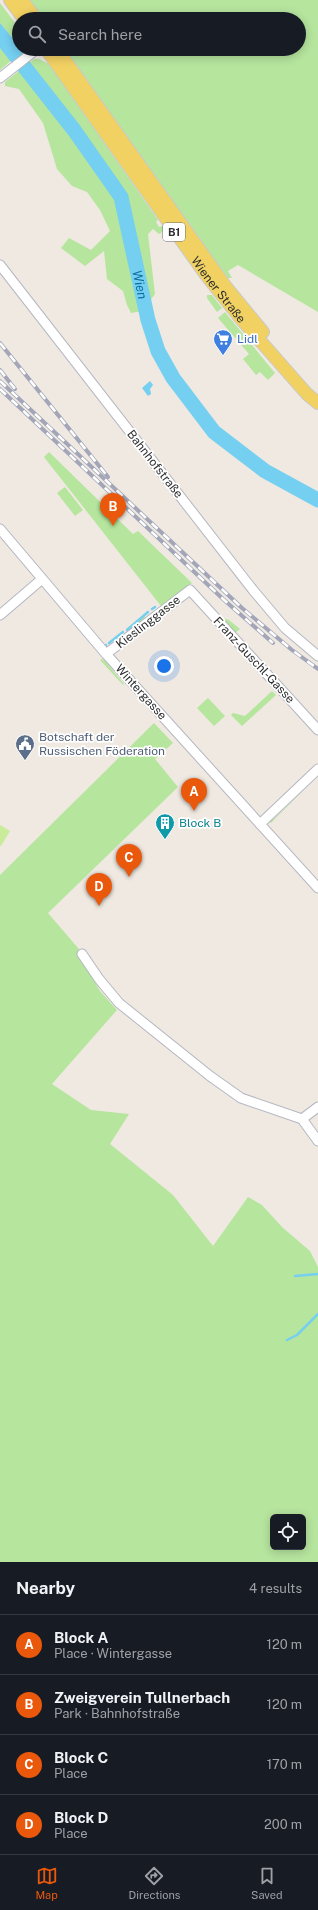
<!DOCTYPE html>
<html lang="en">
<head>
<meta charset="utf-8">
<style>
  body { margin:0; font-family:"Public Sans",sans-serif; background:#242831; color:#f1f3f6 }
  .controls { position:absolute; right:12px; bottom:12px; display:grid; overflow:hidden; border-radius:6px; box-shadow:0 2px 10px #0003 }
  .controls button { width:36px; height:36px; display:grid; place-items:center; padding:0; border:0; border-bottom:1px solid #363941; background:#171b24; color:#f1f3f6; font:20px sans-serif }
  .you { position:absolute; left:164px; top:666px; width:14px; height:14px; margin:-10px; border:3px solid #fff; border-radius:50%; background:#1a73e8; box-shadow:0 0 0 6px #1a73e833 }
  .badge { display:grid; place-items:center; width:26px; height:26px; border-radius:50%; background:#ea580c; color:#fff; font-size:13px; font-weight:700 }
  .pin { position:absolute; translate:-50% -33px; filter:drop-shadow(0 1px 2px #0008) }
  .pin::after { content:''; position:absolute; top:21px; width:14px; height:12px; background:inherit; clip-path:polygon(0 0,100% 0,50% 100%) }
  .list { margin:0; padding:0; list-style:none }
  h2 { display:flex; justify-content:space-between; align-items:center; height:52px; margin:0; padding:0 16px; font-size:17px }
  h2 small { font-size:13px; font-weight:400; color:#9ea1a6 }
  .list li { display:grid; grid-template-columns:26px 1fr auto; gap:12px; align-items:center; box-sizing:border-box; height:60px; padding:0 16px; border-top:1px solid #363941 }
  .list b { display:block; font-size:15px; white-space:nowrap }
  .list p { margin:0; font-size:13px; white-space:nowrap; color:#9ea1a6 }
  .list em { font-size:13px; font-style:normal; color:#9ea1a6 }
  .icon { flex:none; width:22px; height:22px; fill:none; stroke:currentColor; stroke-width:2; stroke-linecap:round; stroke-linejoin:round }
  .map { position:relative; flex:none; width:318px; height:1562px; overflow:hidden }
  .search { position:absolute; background:#171b24; box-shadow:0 2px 10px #0003; left:12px; right:12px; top:12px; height:44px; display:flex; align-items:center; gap:10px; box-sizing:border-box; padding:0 14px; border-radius:22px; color:#9ea1a6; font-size:15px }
  .sheet { height:292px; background:#171b24 }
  nav { display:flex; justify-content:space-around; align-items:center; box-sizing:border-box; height:56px; border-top:1px solid #363941; background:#171b24; font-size:11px; color:#9ea1a6 }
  nav a { display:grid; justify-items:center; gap:2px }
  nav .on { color:#ea580c }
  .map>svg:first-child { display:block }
  .green { fill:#b6e59e; fill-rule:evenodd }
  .pitch { fill:#c9ec9a }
  .water { fill:#75cff0 }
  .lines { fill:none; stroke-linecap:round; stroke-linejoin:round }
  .stream { stroke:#75cff0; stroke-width:2.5 }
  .river { stroke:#75cff0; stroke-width:15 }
  .minor-casing { stroke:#b4b7c1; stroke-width:11 }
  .major-casing { stroke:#c9c9c9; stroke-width:14 }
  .minor { stroke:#fff; stroke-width:9 }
  .major { stroke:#f2d163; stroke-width:12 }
  .rail-casing { stroke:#a3a6b8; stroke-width:4 }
  .rail { stroke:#fff; stroke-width:2.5; stroke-dasharray:8; stroke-linecap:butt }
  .labels { text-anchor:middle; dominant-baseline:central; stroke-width:3.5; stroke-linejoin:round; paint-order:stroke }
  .shield { fill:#fff; stroke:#6d6d6d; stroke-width:1 }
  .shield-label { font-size:11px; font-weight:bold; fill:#2e2e2e }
  .street-label { font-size:12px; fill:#2e2e2e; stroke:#fff }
  .shop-label { font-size:12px; fill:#366cbe; stroke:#fff; text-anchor:start }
  .service-label { font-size:12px; fill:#4e5e75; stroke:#fff; text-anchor:start }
  .culture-label { font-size:12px; fill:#0d838f; stroke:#fff; text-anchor:start }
  .water-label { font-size:13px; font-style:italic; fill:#0d6fa3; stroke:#fff }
</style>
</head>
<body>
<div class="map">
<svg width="318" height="1562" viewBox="0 0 318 1562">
  <rect width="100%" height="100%" fill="#efe9e1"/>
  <g class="green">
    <polygon points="30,0 318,0 318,312 238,265 228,271 232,278 228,278 138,155 64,49 299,49 299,19 43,19"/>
    <polygon points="0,3 19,28 19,46 0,23"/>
    <polygon points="0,44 13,59 0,70"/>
    <polygon points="34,59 39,59 49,64 158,220 156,222 159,227 162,226 164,228 161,233 159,234 153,229 148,234 155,294 142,311 131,313 127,305 123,291 107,279 104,251 85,266 61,248 69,238 91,250 110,231 100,210 87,192 72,186 57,169 43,123 19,89 5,86 5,82"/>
    <polygon points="207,295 212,295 222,308 217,312 207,298"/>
    <polygon points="225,312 275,373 268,380 260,372 256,375 243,359 249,354 218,318"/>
    <polygon points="49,452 133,534 138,531 192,583 161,606 44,457"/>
    <polygon points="65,487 83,510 75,516 57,493"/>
    <polygon points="144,615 145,618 129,631 126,629"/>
    <polygon points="220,617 229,620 240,629 235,633"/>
    <polygon points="102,659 105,661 124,684 123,685 100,660"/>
    <polygon points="272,691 276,695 242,726 231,715 233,713 245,716"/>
    <polygon points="208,698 225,716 214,726 197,708"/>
    <path d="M154,723l19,20 -18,16 23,28 -130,126 36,42 -6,-2 22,38 17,19 -65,74 39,26 38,4 -19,30 63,51 40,51 35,-49 14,8 20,22 28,24 8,16v295h-318v-687zM273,1517h30v30h-30z"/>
    <polygon points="305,789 271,823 269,821 274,819"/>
  </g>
  <polygon class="pitch" points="0,825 10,831 1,846 0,846"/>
  <g class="water">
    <polygon points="0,23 19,46 19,49 22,49 27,55 16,63 0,44"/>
    <polygon points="150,381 153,385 150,389 151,394 148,396 142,388"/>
  </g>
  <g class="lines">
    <g class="stream">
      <polyline points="152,609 155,607"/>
      <polyline points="127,630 148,612"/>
      <polyline points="109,643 123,632"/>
      <polyline points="105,646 106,645"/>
      <polyline points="295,1276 318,1274"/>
      <polyline points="287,1340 297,1335 318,1314"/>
    </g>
    <path class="river" id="s1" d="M0,36l74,94 47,67 27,123 10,31 15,27 41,54 51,39 53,29"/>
    <defs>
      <g id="minor">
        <polyline points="0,78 37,49"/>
        <polyline points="0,265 253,590 285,628 318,656"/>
        <polyline points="0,529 106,654 318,888"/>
        <polyline points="0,615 42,579"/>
        <polyline points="106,654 190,590 318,730"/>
        <polyline points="260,824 318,769"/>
        <polyline points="82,954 99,979 119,1003 210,1076 241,1098 302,1119"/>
        <polyline points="302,1119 318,1141"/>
        <polyline points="302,1119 318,1107"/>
      </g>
      <g id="major">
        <polyline points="10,0 24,19"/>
        <polyline points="22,0 36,19"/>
        <path id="s2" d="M46,49l160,226 35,44 66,75 11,9"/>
        <polyline points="57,49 226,287 263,332"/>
      </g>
    </defs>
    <use href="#minor" class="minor-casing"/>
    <use href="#major" class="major-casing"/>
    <use href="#minor" class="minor"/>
    <use href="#major" class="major"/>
    <defs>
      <g id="rail">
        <polyline points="0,343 108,477"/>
        <polyline points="0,370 15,389"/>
        <polyline points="0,381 242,608 292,650 318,669"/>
        <polyline points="0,389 223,599 273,643"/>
      </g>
    </defs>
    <use href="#rail" class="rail-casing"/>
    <use href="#rail" class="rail"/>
  </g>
  <defs>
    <symbol id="supermarket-pin" viewBox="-11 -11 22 30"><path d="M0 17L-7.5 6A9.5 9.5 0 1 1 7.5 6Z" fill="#3f7fe0" stroke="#fff"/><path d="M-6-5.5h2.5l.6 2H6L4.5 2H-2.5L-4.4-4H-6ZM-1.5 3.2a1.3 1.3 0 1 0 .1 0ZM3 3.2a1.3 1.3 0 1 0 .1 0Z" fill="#fff"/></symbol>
    <symbol id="civic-pin" viewBox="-11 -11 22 30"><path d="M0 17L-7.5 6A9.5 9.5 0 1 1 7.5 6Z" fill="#5c6f8a" stroke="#fff"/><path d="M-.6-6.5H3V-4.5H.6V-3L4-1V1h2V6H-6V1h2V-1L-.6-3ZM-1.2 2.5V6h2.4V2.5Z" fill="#fff"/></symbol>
    <symbol id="building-pin" viewBox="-11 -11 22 30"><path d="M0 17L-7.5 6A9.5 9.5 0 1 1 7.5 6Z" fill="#0f9aa8" stroke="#fff"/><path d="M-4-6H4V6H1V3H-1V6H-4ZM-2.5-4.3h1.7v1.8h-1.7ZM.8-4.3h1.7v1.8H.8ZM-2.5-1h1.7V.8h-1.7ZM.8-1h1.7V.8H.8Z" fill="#fff"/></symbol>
  </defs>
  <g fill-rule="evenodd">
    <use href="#supermarket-pin" x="212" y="328" width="22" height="30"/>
    <use href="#civic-pin" x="14" y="733" width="22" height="30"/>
    <use href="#building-pin" x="154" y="812" width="22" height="30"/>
  </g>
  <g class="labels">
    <rect class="shield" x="163" y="223" width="22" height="18" rx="3"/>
    <g class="shield-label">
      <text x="174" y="232">B1</text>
    </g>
    <g class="street-label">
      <text stroke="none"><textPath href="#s2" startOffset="296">Wiener Straße</textPath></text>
      <text transform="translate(155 464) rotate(52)">Bahnhofstraße</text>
      <text transform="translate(148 622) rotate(-38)">Kieslinggasse</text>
      <text transform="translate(254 660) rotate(47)">Franz-Guschl-Gasse</text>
      <text transform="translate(141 692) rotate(48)">Wintergasse</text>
    </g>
    <g class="shop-label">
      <text x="237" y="339">Lidl</text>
    </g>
    <g class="service-label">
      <text x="39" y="737">Botschaft der<tspan x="39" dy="14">Russischen Föderation</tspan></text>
    </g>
    <g class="culture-label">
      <text x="179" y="823">Block B</text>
    </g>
    <g class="water-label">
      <text stroke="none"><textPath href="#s1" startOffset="291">Wien</textPath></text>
    </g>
  </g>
</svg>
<div class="controls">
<button><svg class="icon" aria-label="locate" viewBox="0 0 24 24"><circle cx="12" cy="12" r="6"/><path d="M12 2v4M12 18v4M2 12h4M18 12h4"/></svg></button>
</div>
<div class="you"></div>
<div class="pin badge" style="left:194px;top:811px">A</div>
<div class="pin badge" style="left:113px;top:526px">B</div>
<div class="pin badge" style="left:129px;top:877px">C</div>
<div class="pin badge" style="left:99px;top:906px">D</div>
<div class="search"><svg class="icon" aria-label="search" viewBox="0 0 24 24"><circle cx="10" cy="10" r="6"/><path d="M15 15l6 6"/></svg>Search here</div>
</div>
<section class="sheet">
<h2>Nearby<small>4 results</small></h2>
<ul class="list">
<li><span class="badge">A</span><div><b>Block A</b><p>Place · Wintergasse</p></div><em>120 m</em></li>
<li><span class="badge">B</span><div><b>Zweigverein Tullnerbach</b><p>Park · Bahnhofstraße</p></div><em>120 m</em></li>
<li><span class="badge">C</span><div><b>Block C</b><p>Place</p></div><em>170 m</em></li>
<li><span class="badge">D</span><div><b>Block D</b><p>Place</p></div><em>200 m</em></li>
</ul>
</section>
<nav>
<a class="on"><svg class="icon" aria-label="map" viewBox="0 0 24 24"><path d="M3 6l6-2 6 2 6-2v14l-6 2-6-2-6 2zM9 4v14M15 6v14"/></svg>Map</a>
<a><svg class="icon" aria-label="directions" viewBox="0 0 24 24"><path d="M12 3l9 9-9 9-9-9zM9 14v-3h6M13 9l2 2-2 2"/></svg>Directions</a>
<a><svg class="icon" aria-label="saved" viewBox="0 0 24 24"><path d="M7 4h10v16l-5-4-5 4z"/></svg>Saved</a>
</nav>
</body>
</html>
